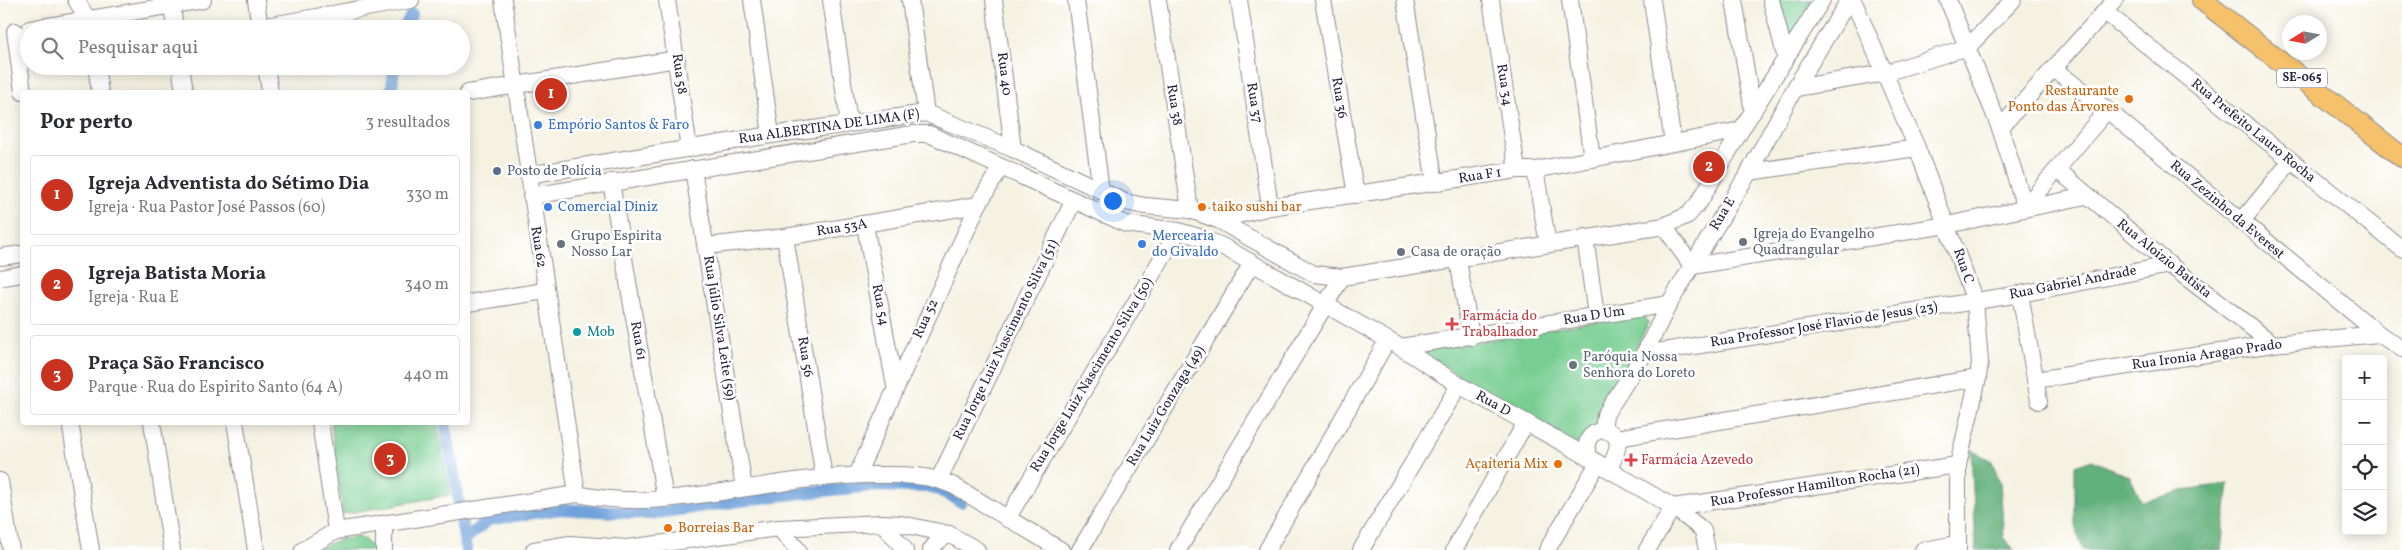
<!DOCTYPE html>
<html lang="pt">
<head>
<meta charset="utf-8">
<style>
  body { margin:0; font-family:Vollkorn,serif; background:#f7f7f7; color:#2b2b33 }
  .controls { position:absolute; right:15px; bottom:15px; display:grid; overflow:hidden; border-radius:5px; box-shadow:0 2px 12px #0003 }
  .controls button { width:45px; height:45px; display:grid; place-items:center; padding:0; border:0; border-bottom:1px solid #e1e1e2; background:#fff; color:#2b2b33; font:25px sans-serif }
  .compass { position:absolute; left:2282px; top:15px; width:45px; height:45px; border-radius:50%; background:#fff; box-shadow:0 2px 12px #0003; rotate:259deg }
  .you { position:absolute; left:1112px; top:200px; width:18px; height:18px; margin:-12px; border:4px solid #fff; border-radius:50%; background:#1a73e8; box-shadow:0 0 0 8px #1a73e833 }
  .badge { display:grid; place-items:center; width:32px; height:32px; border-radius:50%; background:#c8321e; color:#fff; font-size:16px; font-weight:700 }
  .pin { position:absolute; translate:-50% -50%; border:2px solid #fff; box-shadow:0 1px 5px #0006 }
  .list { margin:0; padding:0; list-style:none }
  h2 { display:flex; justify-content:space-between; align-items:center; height:65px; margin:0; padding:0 20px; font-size:21px }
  h2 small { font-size:16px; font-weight:400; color:#7c7c81 }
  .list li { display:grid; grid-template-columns:32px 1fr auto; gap:15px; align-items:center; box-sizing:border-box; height:80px; margin:0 10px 10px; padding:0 10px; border:1px solid #e1e1e2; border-radius:5px }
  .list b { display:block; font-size:19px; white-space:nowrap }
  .list p { margin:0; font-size:16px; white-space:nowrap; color:#7c7c81 }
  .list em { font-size:16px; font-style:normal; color:#7c7c81 }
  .icon { flex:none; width:28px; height:28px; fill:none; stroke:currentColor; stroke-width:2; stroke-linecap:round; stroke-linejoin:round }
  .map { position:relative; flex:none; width:2402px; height:550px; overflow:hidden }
  .search { position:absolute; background:#fff; box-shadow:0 2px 12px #0003; left:20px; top:20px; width:450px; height:55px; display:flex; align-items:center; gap:12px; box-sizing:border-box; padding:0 18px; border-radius:28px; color:#7c7c81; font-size:19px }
  .panel { position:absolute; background:#fff; box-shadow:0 2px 12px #0003; left:20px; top:90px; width:450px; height:335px; border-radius:5px }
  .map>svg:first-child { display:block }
  .green { fill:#78ce92; stroke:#4d7866 }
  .forest { fill:#62b17c; stroke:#426a5c }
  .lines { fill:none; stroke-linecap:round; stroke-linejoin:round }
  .canal { stroke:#70a1da; stroke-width:12 }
  .minor-casing { stroke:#8c8a8e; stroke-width:18 }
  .major-casing { stroke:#8c8a8e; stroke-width:22 }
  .minor { stroke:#fff; stroke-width:16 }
  .major { stroke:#f5c16b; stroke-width:20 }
  .food-dot { fill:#e8710a; stroke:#fff; stroke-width:2 }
  .shop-dot { fill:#3f7fe0; stroke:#fff; stroke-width:2 }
  .service-dot { fill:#5c6f8a; stroke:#fff; stroke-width:2 }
  .worship-dot { fill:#6b7280; stroke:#fff; stroke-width:2 }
  .health-dot { fill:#e0444e; stroke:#fff; stroke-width:2 }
  .culture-dot { fill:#0f9aa8; stroke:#fff; stroke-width:2 }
  .labels { text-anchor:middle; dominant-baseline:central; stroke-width:5; stroke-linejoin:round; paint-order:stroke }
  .shield { fill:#fff; stroke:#646476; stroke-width:1 }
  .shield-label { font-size:12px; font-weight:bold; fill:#22223b }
  .street-label { font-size:14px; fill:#22223b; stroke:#fff }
  .food-label { font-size:14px; fill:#c56008; stroke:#fff; text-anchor:end }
  .shop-label { font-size:14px; fill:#366cbe; stroke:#fff; text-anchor:start }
  .service-label { font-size:14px; fill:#4e5e75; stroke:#fff; text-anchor:start }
  .worship-label { font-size:14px; fill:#5b616d; stroke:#fff; text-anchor:start }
  .health-label { font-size:14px; fill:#be3a42; stroke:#fff; text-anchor:start }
  .culture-label { font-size:14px; fill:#0d838f; stroke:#fff; text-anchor:start }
</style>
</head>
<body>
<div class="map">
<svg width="2402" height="550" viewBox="0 0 2402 550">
  <rect width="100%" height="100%" fill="#fff"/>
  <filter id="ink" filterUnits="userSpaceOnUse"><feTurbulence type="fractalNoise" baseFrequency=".02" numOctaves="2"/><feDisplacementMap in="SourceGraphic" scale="10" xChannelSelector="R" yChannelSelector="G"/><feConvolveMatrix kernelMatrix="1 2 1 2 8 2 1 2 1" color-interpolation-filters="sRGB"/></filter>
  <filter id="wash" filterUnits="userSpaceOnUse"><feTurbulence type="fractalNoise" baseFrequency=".0096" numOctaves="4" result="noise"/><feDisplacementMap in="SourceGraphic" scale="20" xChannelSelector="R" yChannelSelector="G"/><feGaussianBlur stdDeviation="1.12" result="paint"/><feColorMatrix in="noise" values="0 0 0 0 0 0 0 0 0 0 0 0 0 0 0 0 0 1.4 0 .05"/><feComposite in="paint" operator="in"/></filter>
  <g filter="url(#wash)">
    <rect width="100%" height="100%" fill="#f5f2e2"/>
    <g class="green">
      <polygon points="1777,0 1812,0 1787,43"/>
      <polygon points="1638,314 1645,317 1649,323 1591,433 1582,442 1573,445 1426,355 1426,351"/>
      <polygon points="337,422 437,423 450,495 343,514 331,423"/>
      <polygon points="359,537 365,540 374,550 315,550 338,540"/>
    </g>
    <g class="forest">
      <polygon points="1971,450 1992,461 2000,482 2004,537 2014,550 1976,550"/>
      <polygon points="2092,460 2130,477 2142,502 2190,489 2229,484 2221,550 2083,550 2075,525 2075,466"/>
    </g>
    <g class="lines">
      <g class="canal">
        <polyline points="403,29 412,14"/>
        <polyline points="392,87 394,66"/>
        <polyline points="445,422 459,503"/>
        <polyline points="461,519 466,550"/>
        <polyline points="465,539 488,520 560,509 650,514 775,496 872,486 926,487 939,490 961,502"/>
      </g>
    </g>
  </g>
  <g filter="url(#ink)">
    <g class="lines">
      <defs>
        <g id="minor">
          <polyline points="76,0 89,21 90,29"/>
          <polyline points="256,0 260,29"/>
          <polyline points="503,0 577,494"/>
          <polyline points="667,0 689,149"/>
          <polyline points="752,0 771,135"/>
          <polyline points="831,0 849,123"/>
          <polyline points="910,0 926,113"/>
          <polyline points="994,0 1013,149"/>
          <polyline points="1076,0 1101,191"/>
          <polyline points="1158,0 1190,210"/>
          <polyline points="1239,0 1270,207"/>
          <polyline points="1323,0 1356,195"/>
          <polyline points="1405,0 1435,183"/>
          <polyline points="1491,0 1517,170"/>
          <polyline points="1570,0 1592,159"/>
          <polyline points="1652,0 1673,143"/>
          <polyline points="1734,0 1753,112"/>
          <polyline points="1771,0 1786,59"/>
          <polyline points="1853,0 1917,148 1975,301 1980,362 1978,378 1958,465 1958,550"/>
          <polyline points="1948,0 2000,128 2025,207"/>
          <polyline points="172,6 175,29"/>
          <polyline points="2105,12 2402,249"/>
          <polyline points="260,27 411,0"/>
          <polyline points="30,29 203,0"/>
          <polyline points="15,31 23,92"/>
          <polyline points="96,66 100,92"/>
          <polyline points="180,66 184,92"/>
          <polyline points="266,66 270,92"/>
          <polyline points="2054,69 2107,110 2379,334 2402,349"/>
          <polyline points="1795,88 1885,73 1968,47 2013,0"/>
          <polyline points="468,93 677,59"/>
          <polyline points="2000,128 2115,0"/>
          <polyline points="693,169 744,488"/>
          <polyline points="1535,170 1548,244"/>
          <polyline points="2058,170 2170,265 2273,344"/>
          <polyline points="1749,172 1917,148"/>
          <polyline points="528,175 771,135 926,113 1013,149 1125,202 1145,206 1190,210 1218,220 1314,274 1342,277 1664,226 1688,215 1700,201 1741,130 1822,0"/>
          <polyline points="611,182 665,499"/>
          <polyline points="531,196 913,134 929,134 1126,224 1178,231 1202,238 1222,246 1400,347 1459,385 1588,457"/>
          <polyline points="2025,207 2107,110"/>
          <polyline points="1218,220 1270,207 1517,170 1535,170 1741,130"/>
          <polyline points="2241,222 2291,161"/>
          <polyline points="865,225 895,386"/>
          <polyline points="1664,226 1692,266 1947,225 2086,196"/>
          <polyline points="785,237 824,477"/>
          <polyline points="1585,237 1596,315"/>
          <polyline points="706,246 785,237 978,205"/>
          <polyline points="0,257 22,254"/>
          <polyline points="1458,260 1471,337"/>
          <polyline points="0,278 22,274"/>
          <polyline points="2020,294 2039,401"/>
          <polyline points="468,303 545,291"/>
          <polyline points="1400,347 1669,304"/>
          <polyline points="1644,354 2020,294 2170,265"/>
          <polyline points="2035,380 2273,344 2379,334"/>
          <polyline points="70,422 91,550"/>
          <polyline points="152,422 172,550"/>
          <polyline points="235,422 256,550"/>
          <polyline points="320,422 336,531"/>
          <polyline points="1603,430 1605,415 1644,354 1669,304 1749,172 1795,88 1849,0"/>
          <path d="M1603,430c23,4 14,25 5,39l-20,-12c-3,-14 -1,-24 15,-27z"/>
          <polyline points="1617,438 1978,378"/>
          <polyline points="1608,469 1673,507 1699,527 1703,531 1707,550"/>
          <polyline points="857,475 978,205 1001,167"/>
          <polyline points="939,479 1073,202"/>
          <polyline points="0,481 11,550"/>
          <polyline points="1007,519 1178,231"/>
          <polyline points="882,523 905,550"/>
          <polyline points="384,525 384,550"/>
          <polyline points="779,528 798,550"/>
          <path d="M303,550l33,-19 241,-37c29,6 57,8 87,5 71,-6 140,-24 212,-24 28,0 52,-1 78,11l107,64"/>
          <polyline points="534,550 570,544 627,548 779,528 882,523 901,524 949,534 977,550"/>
          <polyline points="931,550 937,542 949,534"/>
          <polyline points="1080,550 1252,263"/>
          <polyline points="1178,550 1342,277"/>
          <polyline points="1267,550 1387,341"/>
          <polyline points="1361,550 1459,385"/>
          <polyline points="1454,550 1526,422"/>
          <polyline points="1547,550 1598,463"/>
          <polyline points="1647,550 1673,507 1958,465"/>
          <polyline points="1923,550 1958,544"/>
        </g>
        <polyline id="major" points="2202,0 2402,157"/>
      </defs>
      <use href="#minor" class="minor-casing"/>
      <use href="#major" class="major-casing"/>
      <use href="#minor" class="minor"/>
      <use href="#major" class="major"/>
    </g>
  </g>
  <g class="food-dot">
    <circle cx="2129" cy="99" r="5"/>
    <circle cx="1202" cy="207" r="5"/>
    <circle cx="1558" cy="464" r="5"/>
    <circle cx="668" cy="528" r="5"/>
  </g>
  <g class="shop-dot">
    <circle cx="538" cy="125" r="5"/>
    <circle cx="548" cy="207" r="5"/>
    <circle cx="1142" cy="244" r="5"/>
  </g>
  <circle class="service-dot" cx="497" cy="171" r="5"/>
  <g class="worship-dot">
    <circle cx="1743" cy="242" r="5"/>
    <circle cx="561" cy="244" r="5"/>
    <circle cx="1401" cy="252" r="5"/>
    <circle cx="1573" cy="365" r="5"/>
  </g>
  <g class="health-dot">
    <path d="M1449.5 316.5h5v5h5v5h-5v5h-5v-5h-5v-5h5z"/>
    <path d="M1628.5 452.5h5v5h5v5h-5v5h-5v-5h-5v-5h5z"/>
  </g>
  <circle class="culture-dot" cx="577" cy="332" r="5"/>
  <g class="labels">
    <rect class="shield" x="2277" y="68.5" width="50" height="19" rx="4"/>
    <g class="shield-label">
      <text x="2302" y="78">SE-065</text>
    </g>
    <g class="street-label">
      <text transform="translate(679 74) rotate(82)">Rua 58</text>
      <text transform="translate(1004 74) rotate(83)">Rua 40</text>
      <text transform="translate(1504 85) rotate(81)">Rua 34</text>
      <text transform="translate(1339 98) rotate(81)">Rua 36</text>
      <text transform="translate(1254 103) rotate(81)">Rua 37</text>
      <text transform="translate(1174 105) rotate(81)">Rua 38</text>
      <text transform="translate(829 127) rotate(-8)">Rua ALBERTINA DE LIMA (F)</text>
      <text transform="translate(2253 131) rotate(39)">Rua Prefeito Lauro Rocha</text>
      <text transform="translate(1480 176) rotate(-9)">Rua F 1</text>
      <text transform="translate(2227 210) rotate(40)">Rua Zezinho da Everest</text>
      <text transform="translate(1723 214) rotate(-59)">Rua E</text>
      <text transform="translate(842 228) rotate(-9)">Rua 53A</text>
      <text transform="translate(538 247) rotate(81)">Rua 62</text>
      <text transform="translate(2164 259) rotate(39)">Rua Aloizio Batista</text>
      <text transform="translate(1963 266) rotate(71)">Rua C</text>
      <text transform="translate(2073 283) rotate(-11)">Rua Gabriel Andrade</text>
      <text transform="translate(880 305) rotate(79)">Rua 54</text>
      <text transform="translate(1594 316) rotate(-9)">Rua D Um</text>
      <text transform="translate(926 319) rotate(-65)">Rua 52</text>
      <text transform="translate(1824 325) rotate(-9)">Rua Professor José Flavio de Jesus (23)</text>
      <text transform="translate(719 328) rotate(81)">Rua Júlio Silva Leite (59)</text>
      <text transform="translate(1006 340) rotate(-64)">Rua Jorge Luiz Nascimento Silva (51)</text>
      <text transform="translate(638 341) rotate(80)">Rua 61</text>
      <text transform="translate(2207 355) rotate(-8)">Rua Ironia Aragao Prado</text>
      <text transform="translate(805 357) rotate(81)">Rua 56</text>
      <text transform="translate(1092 375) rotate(-59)">Rua Jorge Luiz Nascimento Silva (50)</text>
      <text transform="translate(1493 404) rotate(29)">Rua D</text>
      <text transform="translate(1166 406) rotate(-59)">Rua Luiz Gonzaga (49)</text>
      <text transform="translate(1815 486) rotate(-9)">Rua Professor Hamilton Rocha (21)</text>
    </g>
    <g class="food-label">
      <text x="2119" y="91">Restaurante<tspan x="2119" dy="16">Ponto das Árvores</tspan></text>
      <text x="1212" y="207" text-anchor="start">taiko sushi bar</text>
      <text x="1548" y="464">Açaíteria Mix</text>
      <text x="678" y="528" text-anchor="start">Borreias Bar</text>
    </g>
    <g class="shop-label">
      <text x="548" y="125">Empório Santos &amp; Faro</text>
      <text x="558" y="207">Comercial Diniz</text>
      <text x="1152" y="236">Mercearia<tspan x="1152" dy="16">do Givaldo</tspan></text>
    </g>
    <g class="service-label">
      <text x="507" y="171">Posto de Polícia</text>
    </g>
    <g class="worship-label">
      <text x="1753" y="234">Igreja do Evangelho<tspan x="1753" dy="16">Quadrangular</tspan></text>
      <text x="571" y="236">Grupo Espirita<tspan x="571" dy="16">Nosso Lar</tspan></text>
      <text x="1411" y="252">Casa de oração</text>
      <text x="1583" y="357">Paróquia Nossa<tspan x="1583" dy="16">Senhora do Loreto</tspan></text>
    </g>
    <g class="health-label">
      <text x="1462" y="316">Farmácia do<tspan x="1462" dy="16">Trabalhador</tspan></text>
      <text x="1641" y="460">Farmácia Azevedo</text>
    </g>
    <g class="culture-label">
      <text x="587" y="332">Mob</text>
    </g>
  </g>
</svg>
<div class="controls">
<button>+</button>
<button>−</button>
<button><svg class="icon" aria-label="locate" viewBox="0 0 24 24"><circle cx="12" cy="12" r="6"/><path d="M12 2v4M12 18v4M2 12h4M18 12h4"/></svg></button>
<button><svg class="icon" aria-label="layers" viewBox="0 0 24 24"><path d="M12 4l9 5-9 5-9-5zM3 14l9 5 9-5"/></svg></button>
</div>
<svg class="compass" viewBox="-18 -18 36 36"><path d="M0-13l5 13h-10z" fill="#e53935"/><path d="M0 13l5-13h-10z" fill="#7c7c81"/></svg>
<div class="you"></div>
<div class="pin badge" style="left:551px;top:94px">1</div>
<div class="pin badge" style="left:1709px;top:167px">2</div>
<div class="pin badge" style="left:390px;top:459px">3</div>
<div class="search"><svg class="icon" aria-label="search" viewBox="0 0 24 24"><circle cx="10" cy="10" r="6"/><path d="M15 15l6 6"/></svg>Pesquisar aqui</div>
<section class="panel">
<h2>Por perto<small>3 resultados</small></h2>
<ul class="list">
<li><span class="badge">1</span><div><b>Igreja Adventista do Sétimo Dia</b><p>Igreja · Rua Pastor José Passos (60)</p></div><em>330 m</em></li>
<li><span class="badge">2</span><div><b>Igreja Batista Moria</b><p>Igreja · Rua E</p></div><em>340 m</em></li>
<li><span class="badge">3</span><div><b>Praça São Francisco</b><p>Parque · Rua do Espirito Santo (64 A)</p></div><em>440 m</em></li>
</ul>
</section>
</div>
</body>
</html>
